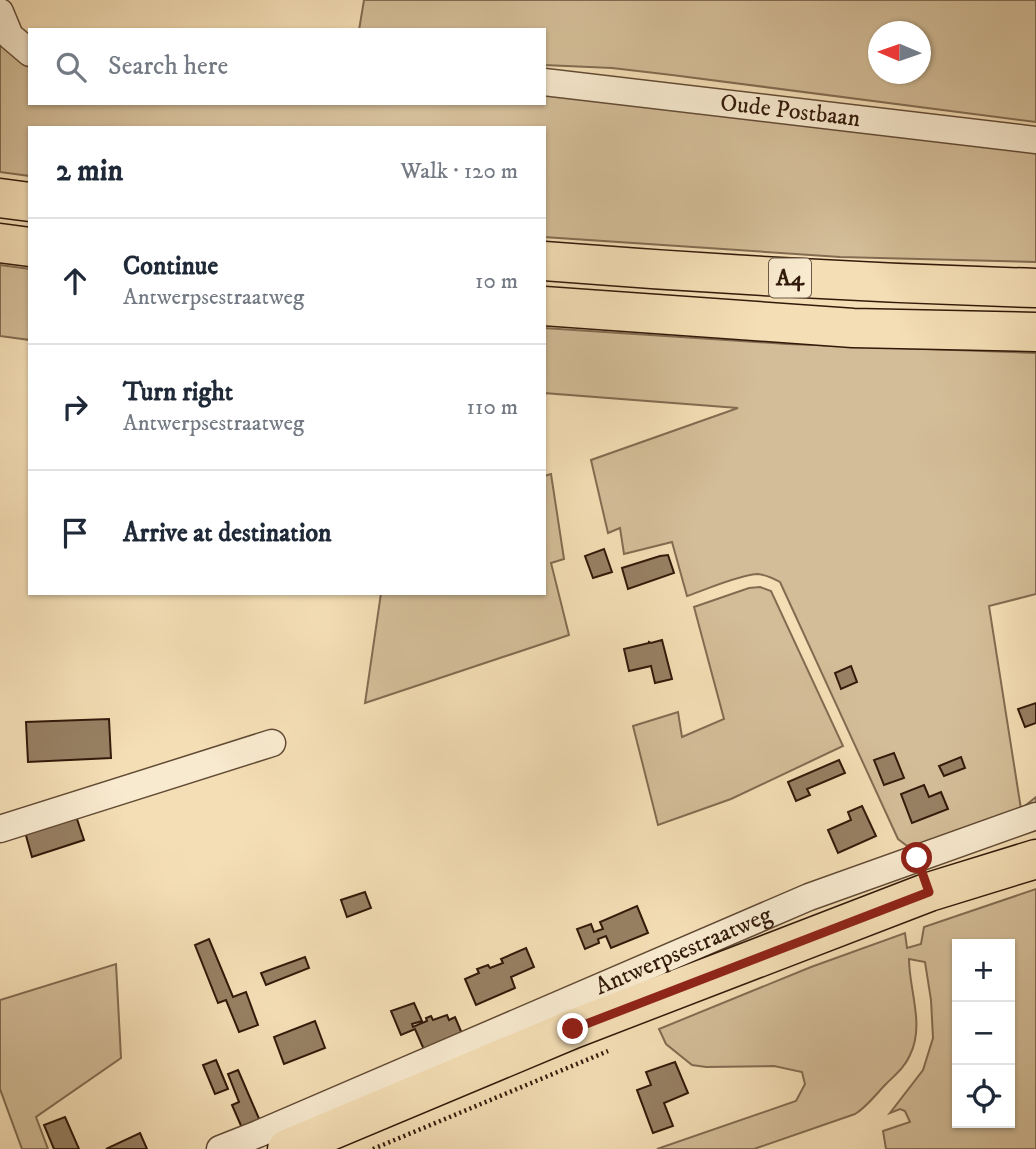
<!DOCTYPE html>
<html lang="en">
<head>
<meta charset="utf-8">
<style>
  body { margin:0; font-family:"IM FELL DW Pica",serif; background:#f2f2f3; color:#1f2937 }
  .controls { position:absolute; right:21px; bottom:21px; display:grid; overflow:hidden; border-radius:0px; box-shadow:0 2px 5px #0004 }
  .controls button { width:63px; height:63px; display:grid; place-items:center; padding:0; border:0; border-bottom:2px solid #e0e1e3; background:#fff; color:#1f2937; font:35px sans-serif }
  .compass { position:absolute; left:868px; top:21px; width:63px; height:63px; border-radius:50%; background:#fff; box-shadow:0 2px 5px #0004; rotate:272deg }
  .stop { position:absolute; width:21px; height:21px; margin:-16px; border:5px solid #8f2418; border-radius:50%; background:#fff }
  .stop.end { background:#8f2418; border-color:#fff; box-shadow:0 2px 7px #0008 }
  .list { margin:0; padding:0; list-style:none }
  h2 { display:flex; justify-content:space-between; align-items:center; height:91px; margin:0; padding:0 28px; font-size:30px }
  h2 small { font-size:23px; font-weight:400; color:#747a83 }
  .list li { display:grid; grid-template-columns:46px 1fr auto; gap:21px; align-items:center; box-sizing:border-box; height:126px; padding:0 28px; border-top:2px solid #e0e1e3 }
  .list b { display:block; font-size:26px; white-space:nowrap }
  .list p { margin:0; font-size:23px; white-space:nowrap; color:#747a83 }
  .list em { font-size:23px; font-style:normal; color:#747a83 }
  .icon { flex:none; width:38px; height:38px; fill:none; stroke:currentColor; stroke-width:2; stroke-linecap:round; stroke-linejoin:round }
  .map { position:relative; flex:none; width:1036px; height:1149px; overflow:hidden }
  .search { position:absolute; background:#fff; box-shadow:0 2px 5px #0004; left:28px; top:28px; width:518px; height:77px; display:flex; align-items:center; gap:18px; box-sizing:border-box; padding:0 24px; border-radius:0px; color:#747a83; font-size:26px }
  .panel { position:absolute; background:#fff; box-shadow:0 2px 5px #0004; left:28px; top:126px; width:518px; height:469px; border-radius:0px }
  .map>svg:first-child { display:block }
  .green { fill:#d3bd98; stroke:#826c51; stroke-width:2; fill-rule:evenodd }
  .building { fill:#978063; stroke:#321a0a; stroke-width:2 }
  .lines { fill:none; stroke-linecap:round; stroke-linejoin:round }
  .street-casing { stroke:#624b35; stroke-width:29 }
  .primary-casing { stroke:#321a0a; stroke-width:41 }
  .highway-casing { stroke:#321a0a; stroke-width:41 }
  .path { stroke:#321a0a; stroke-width:4.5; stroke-dasharray:2 3.5; stroke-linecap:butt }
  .street { stroke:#f8eacf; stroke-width:26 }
  .primary { stroke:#f4deb5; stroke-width:38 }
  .highway { stroke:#f4deb5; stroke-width:38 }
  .route { stroke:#8f2418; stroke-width:9 }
  .labels { text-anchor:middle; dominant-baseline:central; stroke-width:6; stroke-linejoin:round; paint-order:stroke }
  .shield { fill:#f8eacf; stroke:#6d5845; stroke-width:2 }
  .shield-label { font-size:23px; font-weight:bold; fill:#321a0a }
  .street-label { font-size:24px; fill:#321a0a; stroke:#f8eacf }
</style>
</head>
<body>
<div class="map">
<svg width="1036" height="1149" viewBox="0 0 1036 1149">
  <rect width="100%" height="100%" fill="#f4deb5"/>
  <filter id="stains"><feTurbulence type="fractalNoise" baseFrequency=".00286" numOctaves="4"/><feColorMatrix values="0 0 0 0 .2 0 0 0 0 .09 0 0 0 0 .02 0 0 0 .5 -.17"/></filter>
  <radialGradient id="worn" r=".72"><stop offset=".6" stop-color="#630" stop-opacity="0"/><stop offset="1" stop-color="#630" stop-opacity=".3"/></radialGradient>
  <g class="green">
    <path d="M364,0h672v122l-364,-47 -60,-7 -68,-3v-35h-185zM878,32h42v42h-42z"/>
    <polygon points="0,30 30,59 30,103 544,103 544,83 1036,143 1036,262 840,257 544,237 544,128 30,128 30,176 0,172"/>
    <polygon points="0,265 30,269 30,340 0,336"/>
    <path d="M544,328l243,16 249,9v241l-47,12 32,203 15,-12v12l-125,40 -13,-10 -118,-257c-7,-4 -13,-7 -22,-8 -17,0 -53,16 -71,22l-15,-54 -48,12 -4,-26 -12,5 -17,-73 147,-52 -194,-15z"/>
    <polygon points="551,474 564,559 551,563 569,635 365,703 381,593 544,593 544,476"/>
    <polygon points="760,587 771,591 843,746 731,799 658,825 633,726 678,712 682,737 724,719 694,607 749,588"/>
    <path d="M1036,889v260h-150l-3,-18 27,-9 -5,-11 -5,-2 -10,4 33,-43 10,-32 -2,-38 -6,-38 -16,-3c0,31 16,66 1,96 -5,12 -15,20 -24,29 -10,10 -19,23 -31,30l-101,35h-97l139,-48 9,-17 -3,-12 -28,-6 -68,1 -14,-2 -26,-21 -7,-15 152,-62 94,-34 2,15 14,-4 3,-17zM957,944h53v179h-53z"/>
    <polygon points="116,964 121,1058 36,1117 48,1149 22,1149 0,1089 0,1000"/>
  </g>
  <g class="building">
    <polygon points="604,549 612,572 593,578 585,556"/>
    <polygon points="668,555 674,573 628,589 622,568 660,556"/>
    <polygon points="662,640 672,679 655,683 651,666 629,671 624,649 649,643 649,642 651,643"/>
    <polygon points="851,666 857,682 841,689 835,673"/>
    <polygon points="1036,703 1036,723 1025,727 1018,709"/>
    <polygon points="109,719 111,758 28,762 26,722"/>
    <polygon points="894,753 904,778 884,785 874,760"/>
    <polygon points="961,757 965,768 944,776 939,766"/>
    <polygon points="839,760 845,773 807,789 810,795 796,801 788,782"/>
    <polygon points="924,785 929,797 941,792 948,809 912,823 901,794"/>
    <polygon points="862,806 876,836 838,853 828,830 851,820 848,812"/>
    <polygon points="76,816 84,840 32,857 25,832"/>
    <polygon points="365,892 371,908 347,917 341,900"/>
    <polygon points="637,906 648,933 611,948 606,936 598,939 599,943 585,949 577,929 591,924 594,932 603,929 600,922"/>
    <polygon points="209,939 233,997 246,992 258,1025 239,1032 226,1000 218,1003 195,945"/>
    <polygon points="526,948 534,967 511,977 515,988 476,1005 465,979 479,973 477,969 488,965 490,968 503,963 501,959"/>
    <polygon points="305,957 309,968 266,985 261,973"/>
    <polygon points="414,1003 422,1021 412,1024 413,1027 427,1021 426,1018 431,1016 433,1020 447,1015 449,1020 455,1017 463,1036 425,1052 415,1029 401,1035 391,1011"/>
    <polygon points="315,1021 325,1048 284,1064 274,1037"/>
    <polygon points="216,1060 228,1089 215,1094 203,1065"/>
    <polygon points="675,1062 688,1093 664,1103 673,1126 653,1133 637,1090 651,1085 646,1072"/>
    <polygon points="238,1070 260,1121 242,1128 232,1105 239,1102 228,1074"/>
    <polygon points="65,1117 79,1149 54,1149 44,1125"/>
    <polygon points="140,1133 147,1149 106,1149"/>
  </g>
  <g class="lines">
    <defs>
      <g id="street">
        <polyline points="0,12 10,36 30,53"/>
        <path id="s1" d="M544,82l492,58"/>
        <polyline points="0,829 272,743"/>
        <path id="s2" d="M220,1149l38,-15 551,-237 227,-81"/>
      </g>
      <polyline id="primary" points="287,1149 573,1029 929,892 1036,859"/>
      <g id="highway">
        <polyline points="0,198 30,202"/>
        <polyline points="0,243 30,247"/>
        <path d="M544,261c164,13 328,22 492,27"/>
        <polyline points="544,306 853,328 1036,332"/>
      </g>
    </defs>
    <use href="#street" class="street-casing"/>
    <use href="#primary" class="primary-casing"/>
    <use href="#highway" class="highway-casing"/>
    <polyline class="path" points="373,1149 608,1051"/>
    <use href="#street" class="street"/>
    <use href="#primary" class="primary"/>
    <use href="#highway" class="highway"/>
  </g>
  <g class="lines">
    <polyline class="route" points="573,1029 929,892 917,858"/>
  </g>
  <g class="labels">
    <rect class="shield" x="769" y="258.5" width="42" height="39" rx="5"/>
    <g class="shield-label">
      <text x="790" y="278">A4</text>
    </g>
    <g class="street-label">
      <text stroke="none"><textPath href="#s1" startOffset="248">Oude Postbaan</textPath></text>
      <text stroke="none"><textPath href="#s2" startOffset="504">Antwerpsestraatweg</textPath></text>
    </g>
  </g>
  <rect width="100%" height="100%" filter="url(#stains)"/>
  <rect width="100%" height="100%" fill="url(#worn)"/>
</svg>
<div class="controls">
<button>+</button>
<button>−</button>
<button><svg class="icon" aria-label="locate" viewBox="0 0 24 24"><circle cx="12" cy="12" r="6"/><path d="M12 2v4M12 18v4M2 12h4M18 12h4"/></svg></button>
</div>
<svg class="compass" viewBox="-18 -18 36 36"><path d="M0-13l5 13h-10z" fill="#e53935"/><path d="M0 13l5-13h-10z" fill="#747a83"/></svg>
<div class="stop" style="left:917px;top:858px"></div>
<div class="stop end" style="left:573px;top:1029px"></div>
<div class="search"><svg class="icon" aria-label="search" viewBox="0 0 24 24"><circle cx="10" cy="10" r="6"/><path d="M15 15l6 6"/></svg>Search here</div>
<section class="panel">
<h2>2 min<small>Walk · 120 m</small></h2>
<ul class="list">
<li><svg class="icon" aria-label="ahead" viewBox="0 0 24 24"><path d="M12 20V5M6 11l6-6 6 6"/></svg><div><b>Continue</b><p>Antwerpsestraatweg</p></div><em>10 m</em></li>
<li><svg class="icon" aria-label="right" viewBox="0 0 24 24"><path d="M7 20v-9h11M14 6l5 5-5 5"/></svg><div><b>Turn right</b><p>Antwerpsestraatweg</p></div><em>110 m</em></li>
<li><svg class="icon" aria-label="arrive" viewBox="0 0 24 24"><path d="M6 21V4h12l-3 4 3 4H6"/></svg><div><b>Arrive at destination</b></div></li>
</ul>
</section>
</div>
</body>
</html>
